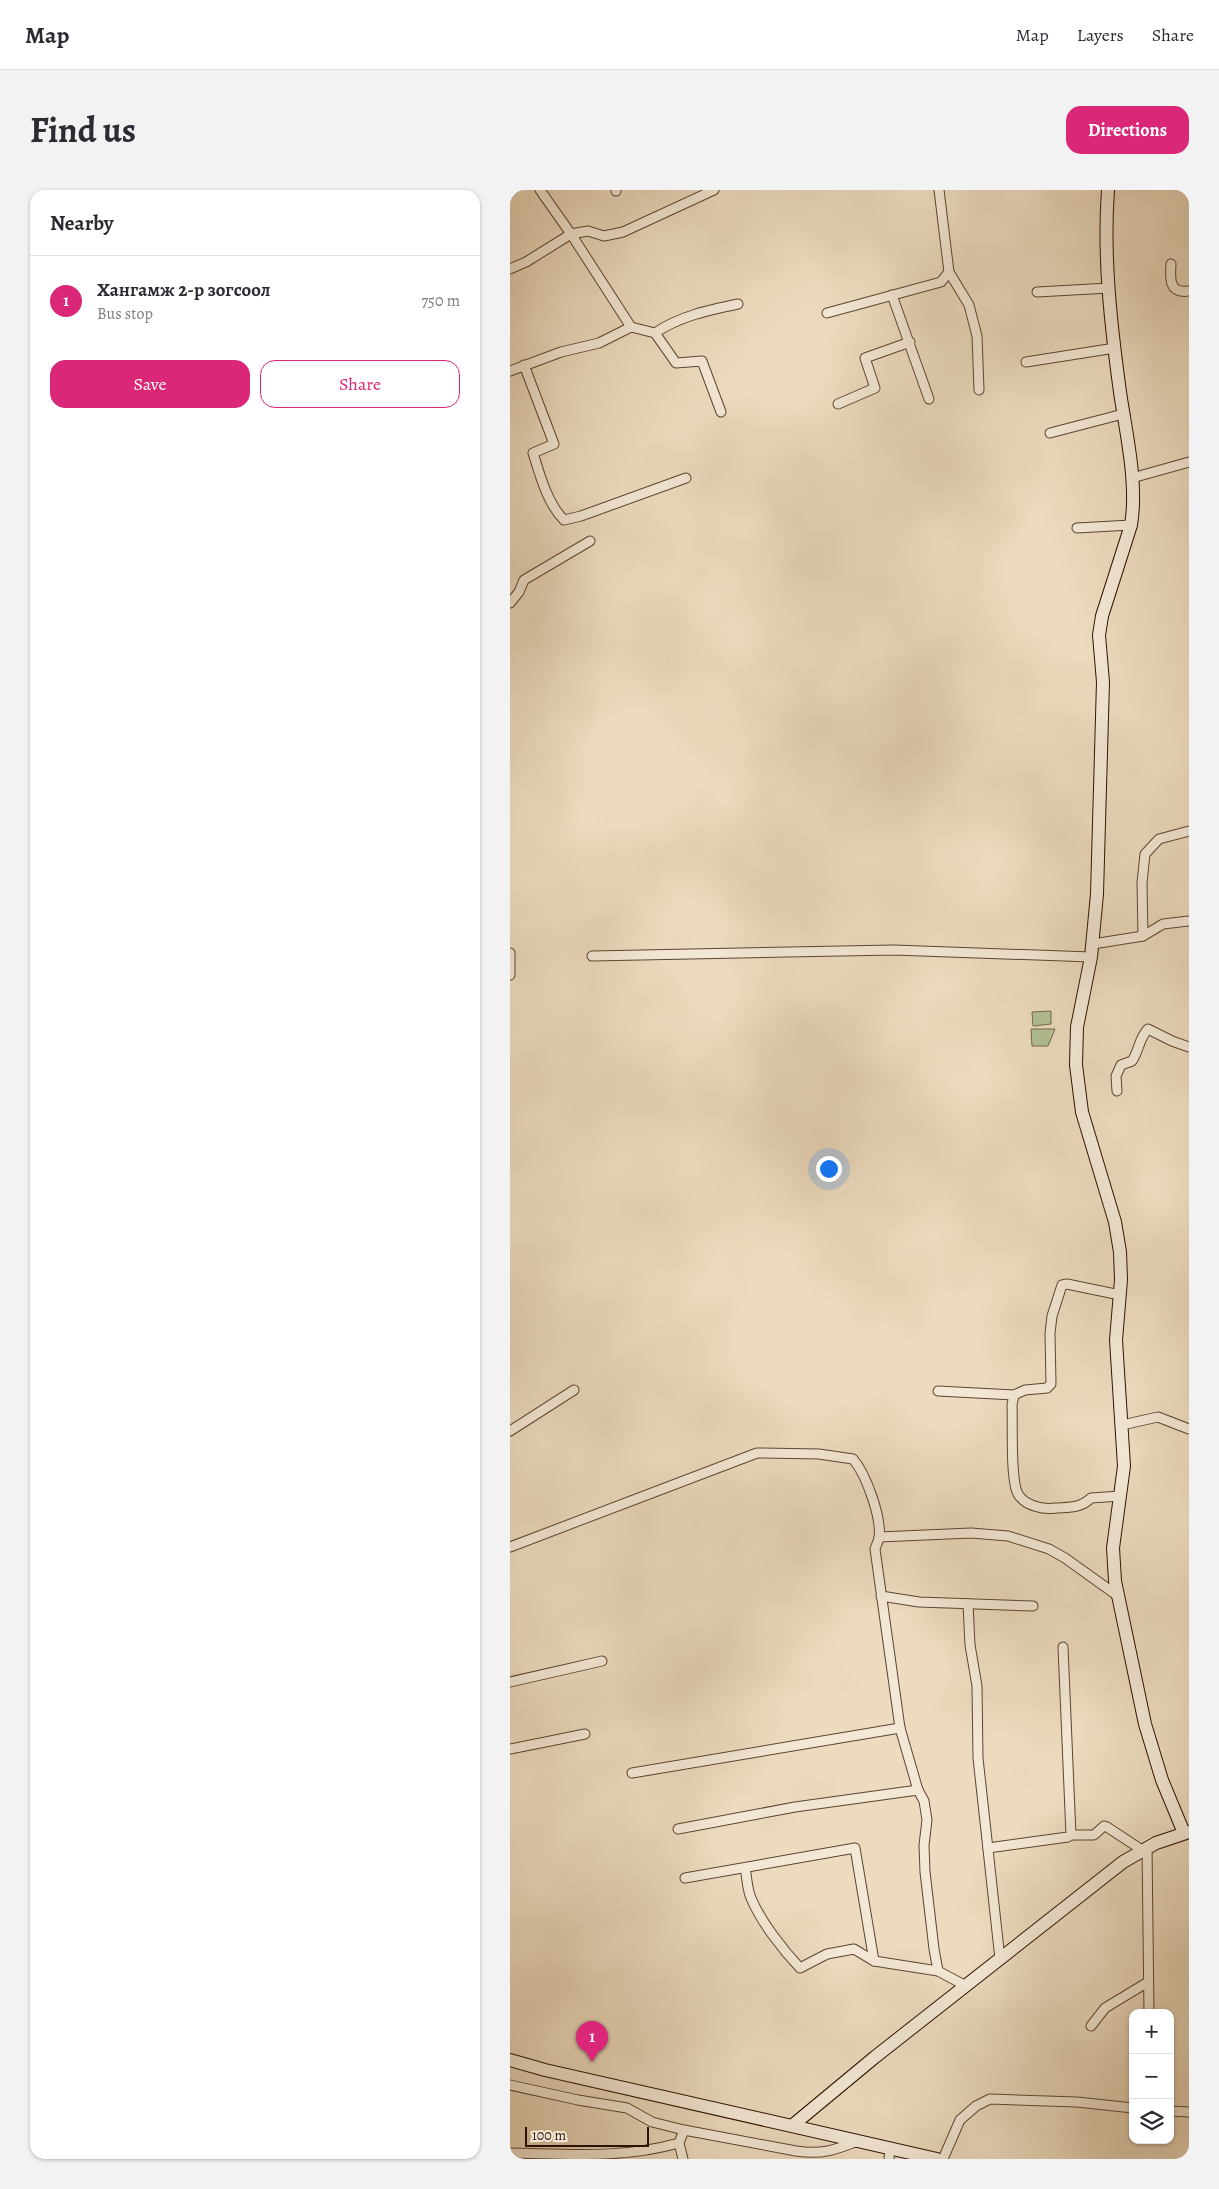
<!DOCTYPE html>
<html lang="en">
<head>
<meta charset="utf-8">
<style>
  body { margin:0; font-family:Alegreya,serif; background:#f2f2f3; color:#2b2b33 }
  .controls { position:absolute; right:15px; bottom:15px; display:grid; overflow:hidden; border-radius:10px; box-shadow:0 1px 4px #0004 }
  .controls button { width:45px; height:45px; display:grid; place-items:center; padding:0; border:0; border-bottom:1px solid #e1e1e2; background:#fff; color:#2b2b33; font:25px sans-serif }
  .scale { position:absolute; left:15px; bottom:12px; width:124px; box-sizing:border-box; padding-left:5px; border:2px solid #2d1101; border-top:0; font-size:14px; line-height:18px; white-space:nowrap; color:#2d1101; -webkit-text-stroke:4px #f3e8d5; paint-order:stroke }
  .you { position:absolute; left:318px; top:978px; width:18px; height:18px; margin:-12px; border:4px solid #fff; border-radius:50%; background:#1a73e8; box-shadow:0 0 0 8px #1a73e833 }
  .badge { display:grid; place-items:center; width:32px; height:32px; border-radius:50%; background:#db2777; color:#fff; font-size:16px; font-weight:700 }
  .pin { position:absolute; translate:-50% -41px; filter:drop-shadow(0 1px 2px #0008) }
  .pin::after { content:''; position:absolute; top:26px; width:18px; height:15px; background:inherit; clip-path:polygon(0 0,100% 0,50% 100%) }
  .list { margin:0; padding:0; list-style:none }
  h2 { display:flex; justify-content:space-between; align-items:center; height:65px; margin:0; padding:0 20px; font-size:21px }
  h2 small { font-size:16px; font-weight:400; color:#7c7c81 }
  .list li { display:grid; grid-template-columns:32px 1fr auto; gap:15px; align-items:center; box-sizing:border-box; height:90px; padding:0 20px; border-top:1px solid #e1e1e2 }
  .list b { display:block; font-size:19px; white-space:nowrap }
  .list p { margin:0; font-size:16px; white-space:nowrap; color:#7c7c81 }
  .list em { font-size:16px; font-style:normal; color:#7c7c81 }
  .actions { display:flex; gap:10px; padding:15px 20px }
  .actions a { flex:1; padding:11px 0; border:1px solid #db2777; border-radius:15px; text-align:center; font-size:18px; color:#db2777 }
  .actions .main { background:#db2777; color:#fff }
  .icon { flex:none; width:28px; height:28px; fill:none; stroke:currentColor; stroke-width:2; stroke-linecap:round; stroke-linejoin:round }
  .map { position:relative; flex:none; width:679px; height:1969px; overflow:hidden; border-radius:15px }
  header { display:flex; align-items:center; gap:30px; box-sizing:border-box; height:70px; padding:0 25px; background:#fff; border-bottom:1px solid #e1e1e2 }
  header strong { font-size:24px }
  nav { display:flex; gap:28px; margin-inline-start:auto; font-size:18px }
  .intro { display:flex; align-items:center; justify-content:space-between; box-sizing:border-box; height:120px; padding:0 30px }
  h1 { margin:0; font-size:35px }
  .button { padding:12px 22px; border-radius:15px; background:#db2777; color:#fff; font-size:18px; font-weight:700 }
  main { display:flex; gap:30px; padding:0 30px }
  aside { flex:1; background:#fff; border-radius:15px; box-shadow:0 1px 4px #0004 }
  .map>svg:first-child { display:block }
  .green { fill:#b3c195; stroke:#70694b }
  .lines { fill:none; stroke-linecap:round; stroke-linejoin:round }
  .street-casing { stroke:#5d4430; stroke-width:11 }
  .secondary-casing { stroke:#2d1101; stroke-width:14 }
  .street { stroke:#f3e8d5; stroke-width:9 }
  .secondary { stroke:#f3e8d5; stroke-width:12 }
</style>
</head>
<body>
<header>
<strong>Map</strong>
<nav><a>Map</a><a>Layers</a><a>Share</a></nav>
</header>
<div class="intro"><h1>Find us</h1><a class="button">Directions</a></div>
<main>
<aside>
<h2>Nearby<small></small></h2>
<ul class="list">
<li><span class="badge">1</span><div><b>Хангамж 2-р зогсоол</b><p>Bus stop</p></div><em>750 m</em></li>
</ul>
<div class="actions"><a class="main">Save</a><a>Share</a></div>
</aside>
<div class="map">
<svg width="679" height="1969" viewBox="0 0 679 1969">
  <rect width="100%" height="100%" fill="#ecdbbf"/>
  <filter id="stains"><feTurbulence type="fractalNoise" baseFrequency=".004" numOctaves="4"/><feColorMatrix values="0 0 0 0 .2 0 0 0 0 .09 0 0 0 0 .02 0 0 0 .5 -.17"/></filter>
  <radialGradient id="worn" r=".72"><stop offset=".6" stop-color="#630" stop-opacity="0"/><stop offset="1" stop-color="#630" stop-opacity=".3"/></radialGradient>
  <g class="green">
    <polygon points="541,821 541,834 523,836 522,822"/>
    <polygon points="521,839 545,839 538,856 522,856"/>
  </g>
  <g class="lines">
    <defs>
      <g id="street">
        <polyline points="30,0 61,44 121,137 145,143 166,173 192,171 211,222"/>
        <polyline points="106,0 106,1"/>
        <path d="M661,74c-1,15 -2,30 18,27"/>
        <polyline points="0,79 16,72 61,44 78,41 94,46 113,42 204,0"/>
        <polyline points="439,82 459,115 467,146 469,200"/>
        <polyline points="527,102 599,98"/>
        <polyline points="382,105 419,209"/>
        <polyline points="317,123 431,92 439,82 429,0"/>
        <path d="M145,143c25,-17 54,-23 83,-29"/>
        <polyline points="516,172 605,158"/>
        <path d="M14,175l30,79 -21,9c7,22 14,50 31,67l17,-4 105,-38"/>
        <polyline points="0,181 51,162 89,153 121,137"/>
        <polyline points="328,214 365,198 355,168 400,152"/>
        <polyline points="540,243 613,224"/>
        <polyline points="622,288 679,272"/>
        <polyline points="567,338 621,335"/>
        <polyline points="0,413 9,402 14,390 80,351"/>
        <polyline points="633,746 632,693 635,664 649,649 679,641"/>
        <polyline points="583,754 633,746 653,734 679,731"/>
        <polyline points="0,763 0,785"/>
        <polyline points="82,766 384,760 581,767"/>
        <path d="M607,901l-1,-15 5,-11 11,-4c7,-10 7,-23 16,-32l24,12 17,6"/>
        <path d="M610,1105l-53,-11 -5,1 -10,31 -2,17 1,51 -4,4 -22,2 -11,5 -2,10c1,19 -2,75 6,89 7,12 26,16 38,14 14,-1 25,0 35,-10l30,-2"/>
        <polyline points="428,1201 504,1205"/>
        <polyline points="612,1235 648,1227 679,1239"/>
        <polyline points="0,1241 64,1200"/>
        <polyline points="369,1347 461,1343 498,1346 539,1359 555,1368 608,1406"/>
        <path d="M0,1357l247,-94 62,1 34,5c13,15 29,59 26,79 -1,4 -3,8 -4,11l25,179 18,62 6,11 3,19 -3,25 1,27 9,77 4,22"/>
        <polyline points="371,1406 409,1412 523,1416"/>
        <polyline points="458,1414 460,1455 467,1496 468,1568 490,1769"/>
        <polyline points="0,1492 92,1471"/>
        <polyline points="0,1559 75,1544"/>
        <polyline points="122,1583 390,1538"/>
        <polyline points="168,1639 285,1617 408,1600"/>
        <polyline points="561,1645 584,1645 594,1636 597,1637 632,1660"/>
        <polyline points="637,1657 639,1823"/>
        <polyline points="478,1658 558,1647 561,1645 553,1457"/>
        <path d="M235,1678c2,9 2,21 6,30 10,24 32,52 49,70l27,-14 27,-5 20,12 64,10 28,15"/>
        <polyline points="175,1688 345,1658 364,1771"/>
        <polyline points="581,1836 595,1818 638,1792"/>
        <path d="M0,1895l68,15 49,8 25,14 32,8 112,21c26,4 39,-1 62,-10"/>
        <polyline points="660,1921 679,1922"/>
        <polyline points="169,1953 173,1969"/>
        <path d="M0,1963c60,1 111,6 169,-10l5,-13"/>
        <polyline points="379,1969 380,1958"/>
        <polyline points="433,1969 450,1930 466,1916 480,1909 567,1912 623,1918"/>
      </g>
      <g id="secondary">
        <path d="M598,0c-5,67 3,136 12,202 6,41 18,92 11,133l-29,91 -3,19 4,47 -6,212 -6,63 -14,70 -1,38 6,47 33,110 5,30 1,28 -5,60 8,126 -11,82 2,33 30,143 17,56 22,53"/>
        <polyline points="0,1870 35,1880 427,1969"/>
        <polyline points="283,1935 365,1867 613,1672 646,1653 679,1642"/>
      </g>
    </defs>
    <use href="#street" class="street-casing"/>
    <use href="#secondary" class="secondary-casing"/>
    <use href="#street" class="street"/>
    <use href="#secondary" class="secondary"/>
  </g>
  <rect width="100%" height="100%" filter="url(#stains)"/>
  <rect width="100%" height="100%" fill="url(#worn)"/>
</svg>
<div class="controls">
<button>+</button>
<button>−</button>
<button><svg class="icon" aria-label="layers" viewBox="0 0 24 24"><path d="M12 4l9 5-9 5-9-5zM3 14l9 5 9-5"/></svg></button>
</div>
<div class="scale">100 m</div>
<div class="you"></div>
<div class="pin badge" style="left:82px;top:1872px">1</div>
</div>
</main>
</body>
</html>
